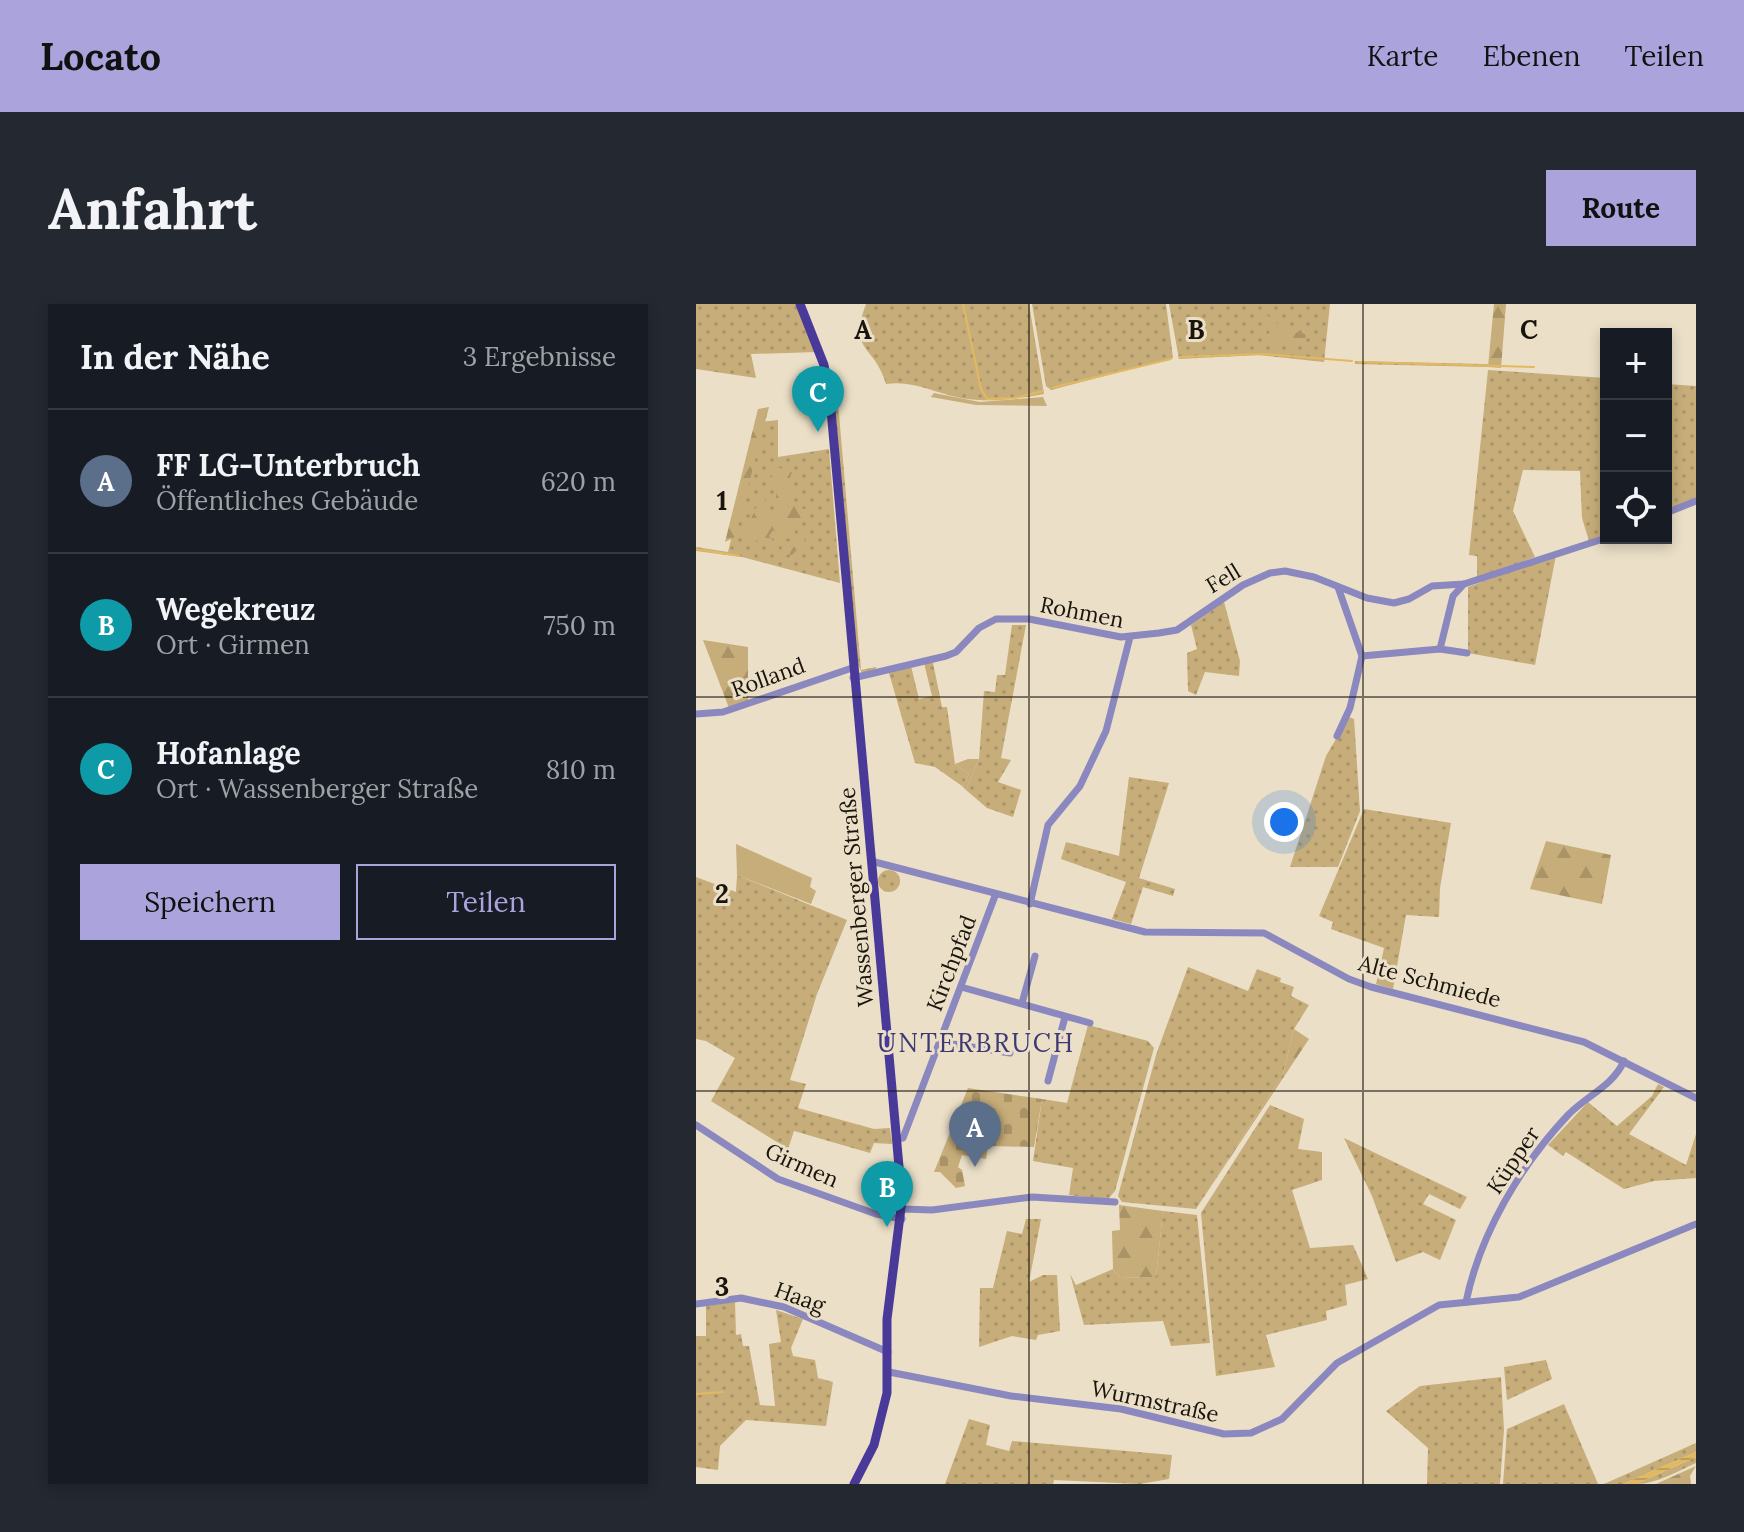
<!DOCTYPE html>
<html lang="de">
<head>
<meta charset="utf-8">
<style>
  body { margin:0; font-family:Lora,serif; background:#242831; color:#f1f3f6 }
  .controls { position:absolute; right:24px; top:24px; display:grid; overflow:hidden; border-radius:0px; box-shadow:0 4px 12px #0003 }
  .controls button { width:72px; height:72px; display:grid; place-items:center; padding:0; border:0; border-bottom:2px solid #363941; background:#171b24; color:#f1f3f6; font:40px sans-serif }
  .you { position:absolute; left:588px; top:518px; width:28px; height:28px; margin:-20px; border:6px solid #fff; border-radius:50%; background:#1a73e8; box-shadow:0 0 0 12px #1a73e833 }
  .badge { display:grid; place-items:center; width:52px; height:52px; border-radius:50%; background:#aba3db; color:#fff; font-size:26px; font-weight:700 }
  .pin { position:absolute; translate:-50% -66px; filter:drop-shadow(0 2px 4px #0008) }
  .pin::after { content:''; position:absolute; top:42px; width:28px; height:24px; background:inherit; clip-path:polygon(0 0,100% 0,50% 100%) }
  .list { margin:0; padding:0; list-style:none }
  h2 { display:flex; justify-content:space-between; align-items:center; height:104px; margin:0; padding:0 32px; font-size:34px }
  h2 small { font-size:26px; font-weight:400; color:#9ea1a6 }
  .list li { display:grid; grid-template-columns:52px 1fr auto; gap:24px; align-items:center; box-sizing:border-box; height:144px; padding:0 32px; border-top:2px solid #363941 }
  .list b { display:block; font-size:30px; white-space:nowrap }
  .list p { margin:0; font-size:26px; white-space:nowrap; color:#9ea1a6 }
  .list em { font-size:26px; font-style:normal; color:#9ea1a6 }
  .actions { display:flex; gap:16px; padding:24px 32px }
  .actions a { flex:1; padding:18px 0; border:2px solid #aba3db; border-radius:0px; text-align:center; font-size:28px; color:#aba3db }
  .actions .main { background:#aba3db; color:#111 }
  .icon { flex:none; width:44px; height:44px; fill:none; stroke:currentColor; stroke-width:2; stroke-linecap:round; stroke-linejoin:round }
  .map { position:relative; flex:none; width:1000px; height:1180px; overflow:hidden; border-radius:0px }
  header { display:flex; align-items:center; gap:48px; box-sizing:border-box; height:112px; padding:0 40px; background:#aba3db; color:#111 }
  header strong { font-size:38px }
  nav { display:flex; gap:44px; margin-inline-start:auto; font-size:28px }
  .intro { display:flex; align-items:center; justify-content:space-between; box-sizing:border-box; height:192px; padding:0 48px }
  h1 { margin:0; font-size:56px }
  .button { padding:20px 36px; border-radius:0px; background:#aba3db; color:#111; font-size:28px; font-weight:700 }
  main { display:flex; gap:48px; padding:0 48px }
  aside { flex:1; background:#171b24; border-radius:0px; box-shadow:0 4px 12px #0003 }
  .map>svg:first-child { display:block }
  .grass { fill:url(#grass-dots) }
  .forest { fill:url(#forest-firs) }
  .cemetery { fill:url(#cemetery-stones) }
  .garden { fill:#c6ad79 }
  .water { fill:url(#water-rules) }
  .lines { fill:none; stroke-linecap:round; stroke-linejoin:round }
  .stream { stroke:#e2b961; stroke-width:2 }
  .minor { stroke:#8a88be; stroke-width:7 }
  .major { stroke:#493a9a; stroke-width:9 }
  .grid { fill:none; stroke:#19150d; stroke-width:2; stroke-opacity:0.55 }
  .labels { text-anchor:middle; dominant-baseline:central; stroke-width:6; stroke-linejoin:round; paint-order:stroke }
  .street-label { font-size:22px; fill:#19150d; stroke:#ebdfc7 }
  .quarter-label { font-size:26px; letter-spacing:2px; fill:#3e3875; stroke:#ebdfc7 }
  .grid-label { font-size:26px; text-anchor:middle; font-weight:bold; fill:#19150d; stroke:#ebdfc7; stroke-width:6; stroke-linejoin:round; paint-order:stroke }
</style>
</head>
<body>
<header>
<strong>Locato</strong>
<nav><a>Karte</a><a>Ebenen</a><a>Teilen</a></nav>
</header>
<div class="intro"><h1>Anfahrt</h1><a class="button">Route</a></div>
<main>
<aside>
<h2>In der Nähe<small>3 Ergebnisse</small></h2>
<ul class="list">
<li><span class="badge" style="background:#5c6f8a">A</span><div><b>FF LG-Unterbruch</b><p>Öffentliches Gebäude</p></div><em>620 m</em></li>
<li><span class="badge" style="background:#0f9aa8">B</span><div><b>Wegekreuz</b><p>Ort · Girmen</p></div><em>750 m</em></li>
<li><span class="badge" style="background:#0f9aa8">C</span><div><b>Hofanlage</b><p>Ort · Wassenberger Straße</p></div><em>810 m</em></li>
</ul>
<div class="actions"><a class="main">Speichern</a><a>Teilen</a></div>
</aside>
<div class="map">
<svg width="1000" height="1180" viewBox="0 0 1000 1180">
  <defs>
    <pattern id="grass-dots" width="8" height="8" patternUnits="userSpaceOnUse" patternTransform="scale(2)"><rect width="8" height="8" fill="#c6ad79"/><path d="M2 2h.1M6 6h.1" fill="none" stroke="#aa9467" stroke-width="1.8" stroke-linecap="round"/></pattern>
    <pattern id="forest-firs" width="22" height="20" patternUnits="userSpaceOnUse" patternTransform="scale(2)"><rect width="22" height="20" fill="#c6ad79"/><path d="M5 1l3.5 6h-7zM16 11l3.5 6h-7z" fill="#aa9467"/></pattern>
    <pattern id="cemetery-stones" width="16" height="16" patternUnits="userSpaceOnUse" patternTransform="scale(2)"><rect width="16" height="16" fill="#c6ad79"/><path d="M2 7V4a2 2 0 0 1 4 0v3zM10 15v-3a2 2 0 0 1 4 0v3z" fill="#aa9467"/></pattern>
    <pattern id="water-rules" width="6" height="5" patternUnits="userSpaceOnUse" patternTransform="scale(2)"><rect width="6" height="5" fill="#e2b961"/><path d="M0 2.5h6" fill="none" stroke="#c19e53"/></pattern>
  </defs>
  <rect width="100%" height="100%" fill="#ebdfc7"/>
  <g class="grass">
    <polygon points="0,0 102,0 121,48 55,50 60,74 0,65"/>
    <path d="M170,0h163l15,90c-27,5 -55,9 -83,4 -27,-5 -47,-18 -75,-14 -12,-41 -38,-31 -20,-80z"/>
    <polygon points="336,0 470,0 477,54 355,86 350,82"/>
    <polygon points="473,0 634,0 628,58 563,51 483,55"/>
    <polygon points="659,57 788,60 792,60 792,63 659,60"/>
    <polygon points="792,66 910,74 910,231 893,237 886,214 884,167 827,166 817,207 839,253 781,274 781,252 773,251"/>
    <polygon points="970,80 1000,82 1000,194 970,208"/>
    <polygon points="141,87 165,366 180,363 180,367 166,369 160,357 138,90"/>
    <polygon points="82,116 82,153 133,145 144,279 46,253 0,247 0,243 32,248 63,118"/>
    <polygon points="860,251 839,361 772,349 772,283"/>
    <polygon points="528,298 544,357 543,372 509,368 500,391 492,387 491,349 501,345 495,321"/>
    <polygon points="316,321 330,321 305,454 315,456 302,478 325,486 317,513 291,504 270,486 283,455 288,387 299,388 301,371 309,371"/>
    <polygon points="228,359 237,359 246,403 251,403 259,460 273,470 266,482 239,463 219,459 193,369 215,362 223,395 236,392"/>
    <polygon points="653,413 658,415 664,507 642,563 594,563 630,452"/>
    <polygon points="433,473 473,479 443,574 479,585 477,592 447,583 435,620 416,615 430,578 365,555 370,538 423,552"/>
    <polygon points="668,505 755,519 744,584 743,613 710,611 697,685 680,680 688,644 635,625 637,618 623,612"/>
    <circle cx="193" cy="577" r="11"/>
    <polygon points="41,571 151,616 121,690 94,776 110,780 102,804 178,825 194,824 196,840 178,839 174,849 98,827 92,845 15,797 39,754 10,737 0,735 0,573 40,588"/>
    <polygon points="492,663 552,687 561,665 585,674 584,678 598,683 595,692 613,701 598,725 587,770 500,905 426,898 422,892 460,751"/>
    <polygon points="392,721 452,737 458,744 419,887 411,896 373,891 377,864 337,857 346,795 371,799"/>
    <polygon points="962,780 968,783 933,830 990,861 1000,830 1000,874 958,877 928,885 870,848 867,852 852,841 892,798 921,822 956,792"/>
    <polygon points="574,801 608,815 602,845 626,848 626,876 596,886 614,944 657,941 672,975 649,981 651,1001 630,1007 631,1016 570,1031 579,1063 520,1072 505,909"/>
    <polygon points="648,834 771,893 764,905 733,890 727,900 760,916 744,956 727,948 700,958 676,892"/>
    <polygon points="467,907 501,911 514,1039 475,1042 467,1017 388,1021 374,970 380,981 417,965 424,974 460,973"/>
    <polygon points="330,915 345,915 333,978 347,971 361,971 364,1027 342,1031 340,1036 316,1032 283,1043 284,984 297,984 311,927 326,930"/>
    <polygon points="39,998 40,1031 45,1030 47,1042 53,1042 64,1101 79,1102 73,1040 85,1038 80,1006 107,1015 95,1044 97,1052 119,1056 122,1074 137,1078 130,1122 50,1116 24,1142 22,1166 0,1163 0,1032 10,1032 10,1002"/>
    <polygon points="850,1056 856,1075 811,1096 808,1063"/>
    <polygon points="805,1073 808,1126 804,1180 731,1180 732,1144 690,1107 724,1082"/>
    <polygon points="868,1100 902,1180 807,1180 811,1125"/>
    <polygon points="273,1115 294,1121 290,1141 313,1147 316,1137 476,1151 473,1175 444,1180 358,1176 357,1180 249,1180"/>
    <polygon points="1000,1139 1000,1148 927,1180 908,1180"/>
    <path d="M1000,1153v6c-19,8 -39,21 -60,21z"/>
  </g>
  <g class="forest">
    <polygon points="798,0 810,0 805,64 792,63"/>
    <polygon points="566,7 589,26 610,30 608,42 579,39 576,31 559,12"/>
    <polygon points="238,89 284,98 347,93 351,102 280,101 235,93"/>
    <polygon points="73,103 39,233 29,238 62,105"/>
    <polygon points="81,163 96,168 93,177 88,178 89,184 98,183 100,187 92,195 92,203 102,199 105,206 113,203 117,207 106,216 95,234 88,235 77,226 73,232 85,247 92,246 108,232 109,237 96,251 74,248 65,234 57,239 47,233 67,188 72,206 78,207 81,186 73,165"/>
    <polygon points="7,336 52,343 52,397 33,404"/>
    <polygon points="272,455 283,455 270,486 266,482 273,470 259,460"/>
    <polygon points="850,537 915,551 906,600 834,585"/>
    <polygon points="598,725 613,735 500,905 587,770"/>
    <polygon points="423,901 467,907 460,973 424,974 417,965 416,927 424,926"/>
    <polygon points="1000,1162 994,1172 995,1180 960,1180"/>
  </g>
  <polygon class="cemetery" points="272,784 346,795 338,843 292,842 290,855 266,851 262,863 266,866 269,882 260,884 244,868 238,868"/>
  <polygon class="garden" points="40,540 116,574 114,583 120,587 115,600 41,571"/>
  <polygon class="water" points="1000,1148 1000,1153 940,1180 927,1180"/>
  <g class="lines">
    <g class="stream">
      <polyline points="267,0 285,85 291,95 319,94 347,87"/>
      <polyline points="483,53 568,50 656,57"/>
      <polyline points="663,58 838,63"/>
      <polyline points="355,84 475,55"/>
      <polyline points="0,245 44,252"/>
      <polyline points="0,1090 27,1088"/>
    </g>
    <g class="minor">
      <polyline points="970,209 1000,197"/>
      <polyline points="642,283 666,352 744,345 757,292 768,280"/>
      <polyline points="744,345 771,349"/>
      <polyline points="157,374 250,352 260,348 283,324 300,315 333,315 425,333 463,329 481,326 547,281 574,269 589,267 618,273 671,294 698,299 713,295 736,282 768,280 910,234"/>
      <polyline points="0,410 27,408 156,364"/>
      <polyline points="641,432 654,404 666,352"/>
      <polyline points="175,557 449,628 568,629 653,675 675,683 888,738 1000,794"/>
      <polyline points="334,600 352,521 384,482 410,427 434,333"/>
      <polyline points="265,683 394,719"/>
      <polyline points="326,699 339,652"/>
      <polyline points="244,738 314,749"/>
      <polyline points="352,777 369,713"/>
      <polyline points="0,821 82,875 180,910 206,915"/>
      <polyline points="201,835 207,834 299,592"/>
      <polyline points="206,905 236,906 336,893 419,898"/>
      <path d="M770,998c14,-68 54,-136 102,-187 18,-19 45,-29 56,-54"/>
      <polyline points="0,1000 45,994 88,1003 192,1048"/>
      <polyline points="193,1068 315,1092 425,1105 528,1130 555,1129 586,1115 641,1059 743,1001 823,993 1000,920"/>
    </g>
    <polyline class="major" points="104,0 128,61 134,95 206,896 191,1015 191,1089 178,1141 158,1180"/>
  </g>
  <path class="grid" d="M333,0v1180M667,0v1180M0,393h1000M0,787h1000"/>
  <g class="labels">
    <g class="street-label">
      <text transform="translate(527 274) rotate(-31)">Fell</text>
      <text transform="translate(386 308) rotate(11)">Rohmen</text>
      <text transform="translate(72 373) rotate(-20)">Rolland</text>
      <text transform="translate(160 593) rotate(-95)">Wassenberger Straße</text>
      <text transform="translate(255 659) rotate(-69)">Kirchpfad</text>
      <text transform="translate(734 677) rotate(15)">Alte Schmiede</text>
      <text transform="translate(817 856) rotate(-56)">Küpper</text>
      <text transform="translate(106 861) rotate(24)">Girmen</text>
      <text transform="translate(104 993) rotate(20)">Haag</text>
      <text transform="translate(459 1097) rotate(12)">Wurmstraße</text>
    </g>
    <g class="quarter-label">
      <text x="280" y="738">UNTERBRUCH</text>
    </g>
  </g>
  <g class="grid-label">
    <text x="167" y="35">A</text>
    <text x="500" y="35">B</text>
    <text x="833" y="35">C</text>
    <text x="26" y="206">1</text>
    <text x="26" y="599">2</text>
    <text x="26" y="992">3</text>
  </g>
</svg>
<div class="controls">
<button>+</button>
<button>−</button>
<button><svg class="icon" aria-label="locate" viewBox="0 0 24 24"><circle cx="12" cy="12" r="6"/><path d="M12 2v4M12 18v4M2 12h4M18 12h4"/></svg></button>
</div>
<div class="you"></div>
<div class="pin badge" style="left:279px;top:863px;background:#5c6f8a">A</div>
<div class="pin badge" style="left:191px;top:923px;background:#0f9aa8">B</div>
<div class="pin badge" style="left:122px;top:128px;background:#0f9aa8">C</div>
</div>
</main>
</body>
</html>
